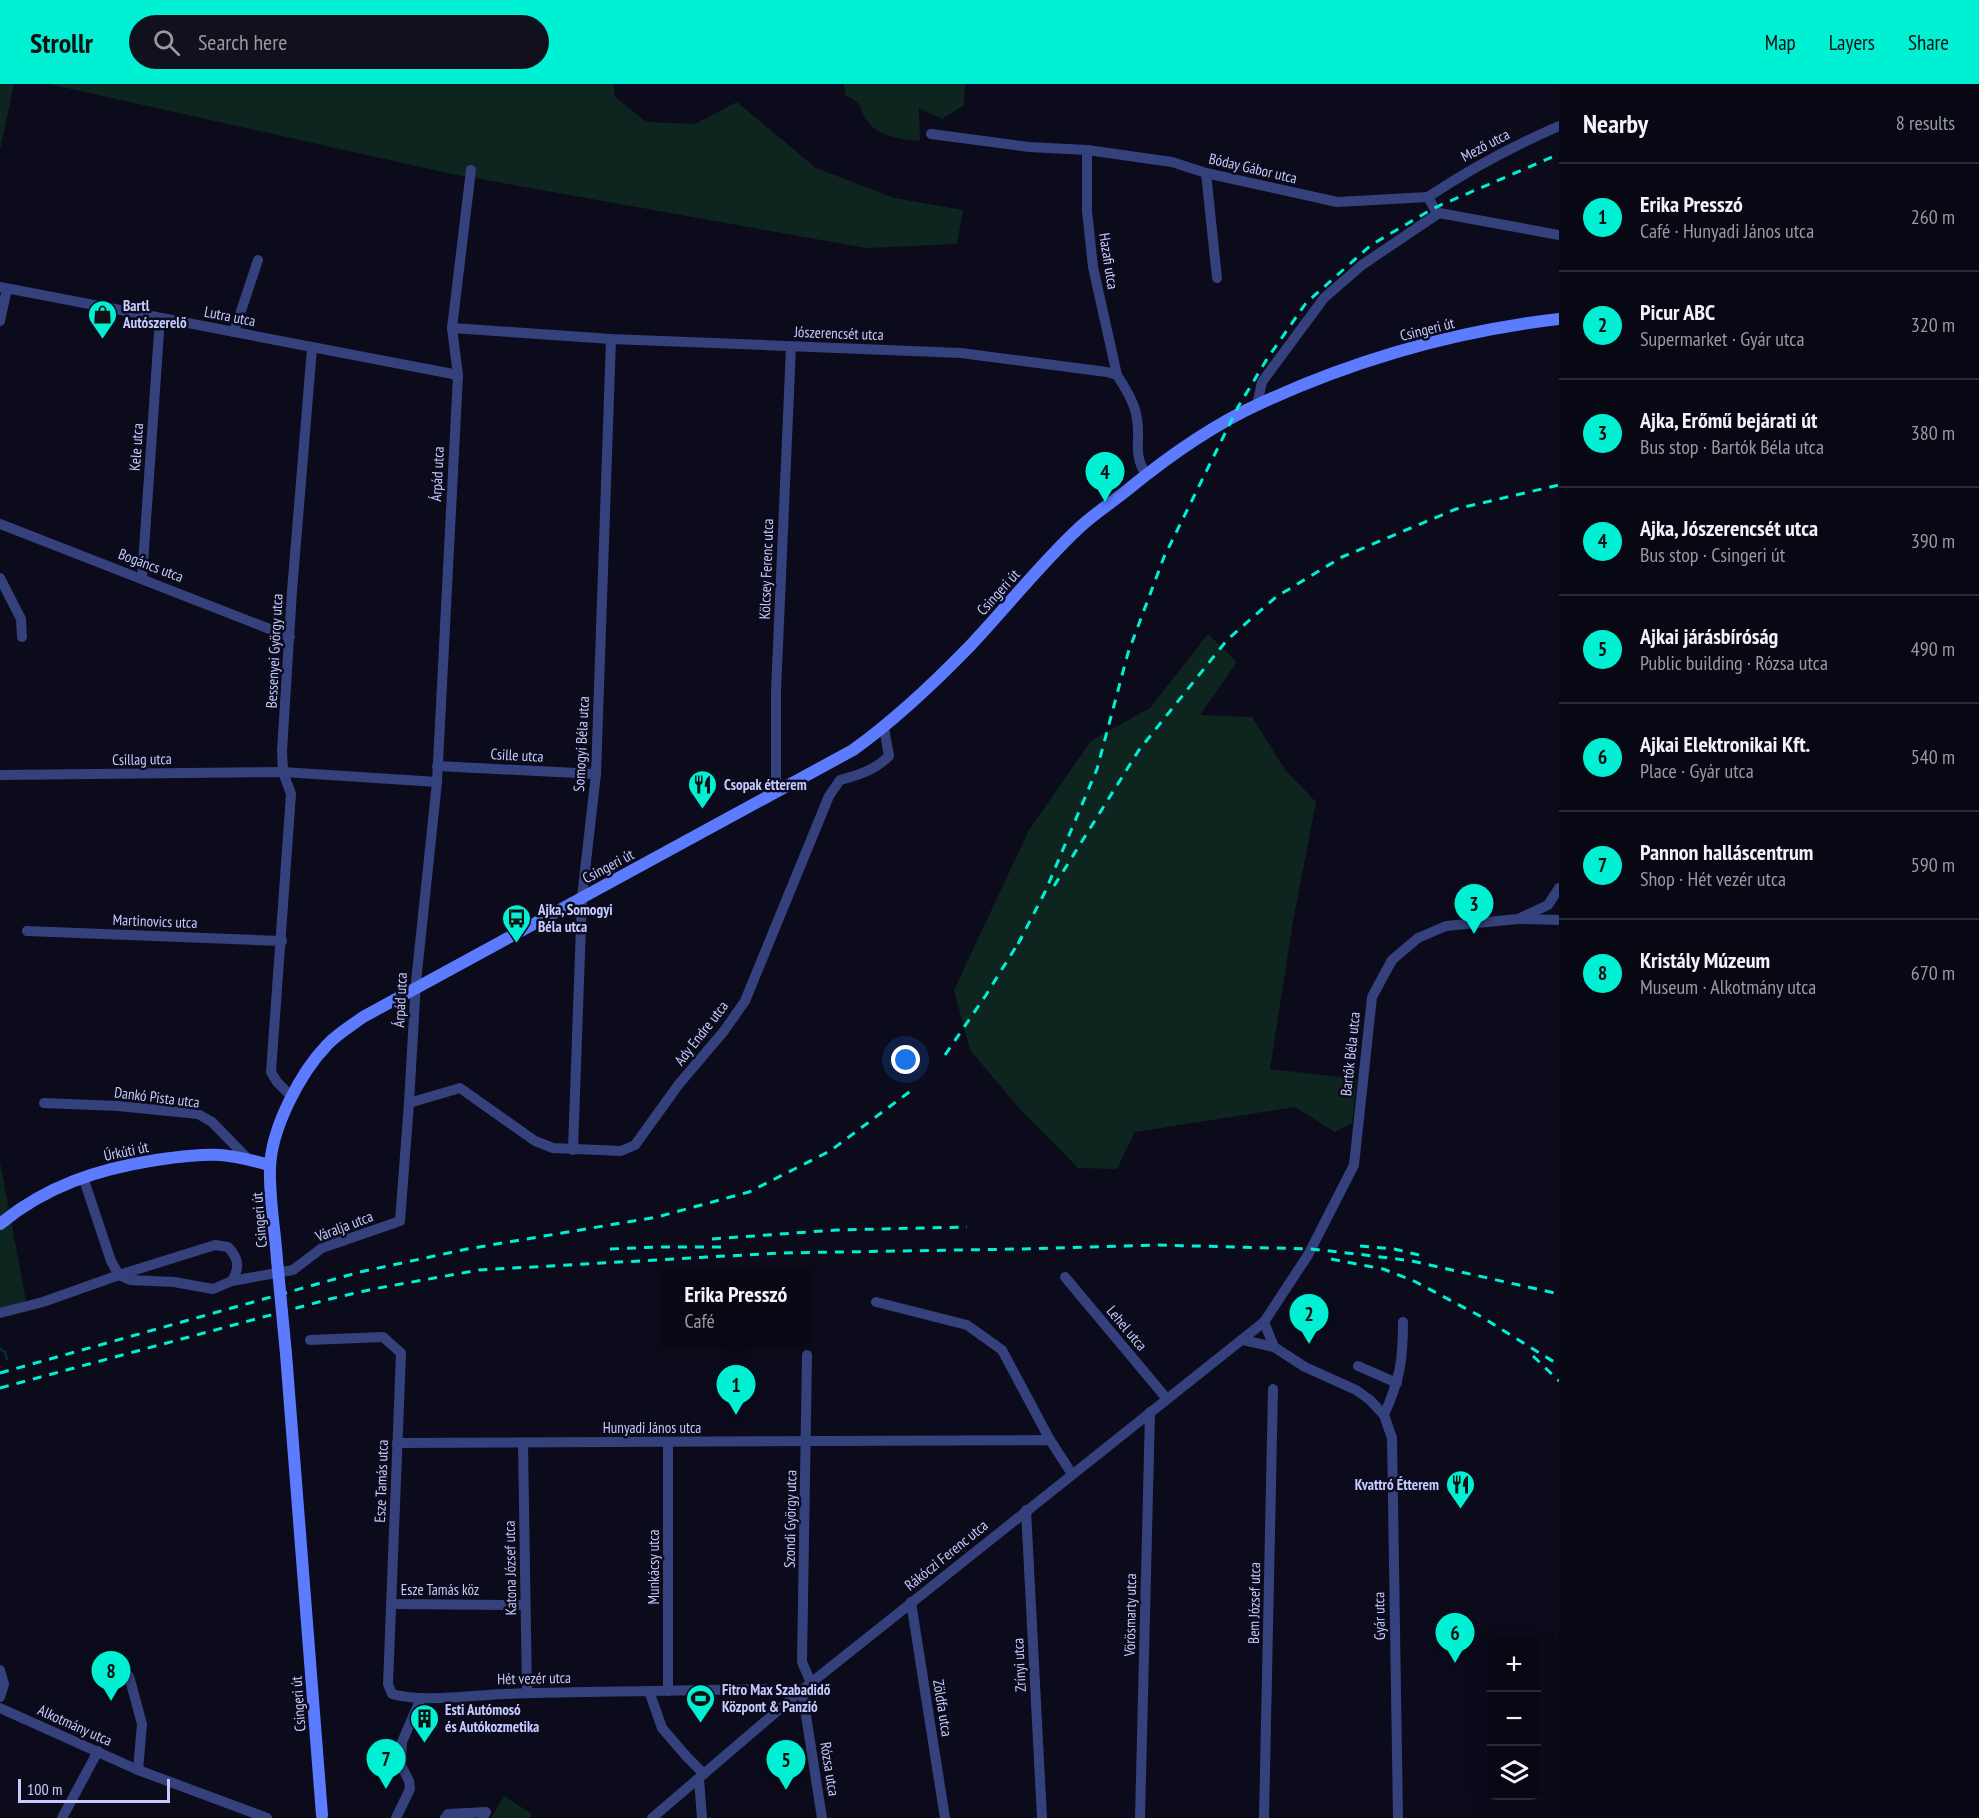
<!DOCTYPE html>
<html lang="en">
<head>
<meta charset="utf-8">
<style>
  body { margin:0; font-family:"PT Sans Narrow",sans-serif; background:#11111e; color:#f1f3f6 }
  .controls { position:absolute; right:18px; bottom:18px; display:grid; overflow:hidden; border-radius:9px; box-shadow:0 6px 24px #0002 }
  .controls button { width:54px; height:54px; display:grid; place-items:center; padding:0; border:0; border-bottom:2px solid #292934; background:#080815; color:#f1f3f6; font:30px sans-serif }
  .scale { position:absolute; left:18px; bottom:15px; width:152px; box-sizing:border-box; padding-left:6px; border:3px solid #c5cbff; border-top:0; font-size:16px; line-height:21px; white-space:nowrap; color:#c5cbff; -webkit-text-stroke:4px #0b0b1c; paint-order:stroke }
  .you { position:absolute; left:906px; top:976px; width:21px; height:21px; margin:-15px; border:4px solid #fff; border-radius:50%; background:#1a73e8; box-shadow:0 0 0 9px #1a73e833 }
  .badge { display:grid; place-items:center; width:39px; height:39px; border-radius:50%; background:#00f0d4; color:#111; font-size:20px; font-weight:700 }
  .pin { position:absolute; translate:-50% -50px; filter:drop-shadow(0 2px 3px #0008) }
  .pin::after { content:''; position:absolute; top:32px; width:21px; height:18px; background:inherit; clip-path:polygon(0 0,100% 0,50% 100%) }
  .popup { position:absolute; left:661px; top:1184px; width:150px; height:78px; box-sizing:border-box; display:grid; place-content:center; border-radius:9px; background:#080815; filter:drop-shadow(0 2px 4px #0005); font-size:20px; white-space:nowrap; color:#989aa0 }
  .popup b { font-size:22px; color:#f1f3f6 }
  .popup::after { content:''; position:absolute; left:50%; top:100%; margin-left:-12px; border:12px solid transparent; border-top-color:#080815 }
  .list { margin:0; padding:0; list-style:none }
  h2 { display:flex; justify-content:space-between; align-items:center; height:78px; margin:0; padding:0 24px; font-size:26px }
  h2 small { font-size:20px; font-weight:400; color:#989aa0 }
  .list li { display:grid; grid-template-columns:39px 1fr auto; gap:18px; align-items:center; box-sizing:border-box; height:108px; padding:0 24px; border-top:2px solid #292934 }
  .list b { display:block; font-size:22px; white-space:nowrap }
  .list p { margin:0; font-size:20px; white-space:nowrap; color:#989aa0 }
  .list em { font-size:20px; font-style:normal; color:#989aa0 }
  .icon { flex:none; width:33px; height:33px; fill:none; stroke:currentColor; stroke-width:2; stroke-linecap:round; stroke-linejoin:round }
  .map { position:relative; flex:none; width:1559px; height:1734px; overflow:hidden }
  header { display:flex; align-items:center; gap:36px; box-sizing:border-box; height:84px; padding:0 30px; background:#00f0d4; color:#111 }
  header strong { font-size:28px }
  nav { display:flex; gap:33px; margin-inline-start:auto; font-size:21px }
  .search { width:420px; height:54px; background:#11111e; display:flex; align-items:center; gap:15px; box-sizing:border-box; padding:0 21px; border-radius:33px; color:#989aa0; font-size:22px }
  main { display:flex }
  aside { flex:1; background:#080815 }
  .map>svg:first-child { display:block }
  .green { fill:#0e251f }
  .lines { fill:none; stroke-linecap:round; stroke-linejoin:round }
  .stream { stroke:#09273c; stroke-width:3 }
  .minor { stroke:#34417c; stroke-width:10 }
  .secondary { stroke:#5c7bff; stroke-width:12 }
  .rail { stroke:#00f0d4; stroke-width:3; stroke-dasharray:9 8; stroke-linecap:butt }
  .secondary-bridge { stroke:#5c7bff; stroke-width:12 }
  .labels { text-anchor:middle; dominant-baseline:central; stroke-width:5; stroke-linejoin:round; paint-order:stroke }
  .street-label { font-size:15px; fill:#c5cbff; stroke:#0b0b1c }
  .poi-label { font-size:15px; font-weight:bold; fill:#c5cbff; stroke:#0b0b1c; text-anchor:start }
</style>
</head>
<body>
<header>
<strong>Strollr</strong>
<div class="search"><svg class="icon" aria-label="search" viewBox="0 0 24 24"><circle cx="10" cy="10" r="6"/><path d="M15 15l6 6"/></svg>Search here</div>
<nav><a>Map</a><a>Layers</a><a>Share</a></nav>
</header>
<main>
<div class="map">
<svg width="1559" height="1734" viewBox="0 0 1559 1734">
  <rect width="100%" height="100%" fill="#0b0b1c"/>
  <g class="green">
    <polygon points="0,0 14,0 0,66"/>
    <polygon points="49,0 614,0 614,12 646,38 695,40 737,18 816,84 894,114 963,126 957,160 866,164 452,90"/>
    <path d="M844,0h121l-1,21 -22,14 -23,-11 1,33c-17,-2 -40,-3 -52,-19 -10,-14 -4,-18 -23,-27z"/>
    <polygon points="1208,550 1237,578 1200,631 1252,633 1286,687 1316,718 1293,837 1270,985 1357,995 1352,1039 1335,1048 1295,1023 1135,1048 1117,1085 1078,1084 1020,1025 970,966 954,906 1029,746 1091,657 1150,624"/>
    <polygon points="0,1078 26,1217 0,1227"/>
    <polygon points="504,1712 532,1730 529,1734 491,1734"/>
  </g>
  <g class="lines">
    <polyline class="stream" points="0,1265 5,1268 7,1275"/>
    <g class="minor">
      <polyline points="931,50 1029,63 1087,66 1172,78 1206,89 1337,118 1428,113 1434,124 1439,129 1559,151"/>
      <polyline points="1087,66 1087,127 1093,183 1117,291"/>
      <polyline points="1206,89 1217,194"/>
      <path d="M1428,113c42,-28 85,-51 131,-71"/>
      <polyline points="0,203 458,291"/>
      <polyline points="0,237 7,205"/>
      <path d="M452,244l159,11 350,14 146,19 10,3c8,13 18,28 20,44 4,22 -5,33 9,56"/>
      <polyline points="234,248 258,176"/>
      <polyline points="1257,321 1262,298 1324,214 1362,181 1439,129"/>
      <polyline points="0,440 290,553"/>
      <polyline points="0,494 21,535 22,553"/>
      <polyline points="142,494 160,234"/>
      <polyline points="437,682 596,690"/>
      <polyline points="0,691 283,688 437,698"/>
      <polyline points="776,708 776,607 791,263"/>
      <polyline points="1521,835 1559,836"/>
      <polyline points="27,847 282,857"/>
      <polyline points="291,1012 277,998 271,988 291,710 283,688 282,667 292,507 312,264"/>
      <polyline points="44,1019 118,1022 198,1030 212,1038 249,1076"/>
      <path d="M409,1019l51,-15 75,53 18,7 68,3 14,-6 44,-61 45,-53 21,-30 84,-205 11,-16c19,-5 35,-10 49,-24l-5,-28"/>
      <polyline points="573,1066 582,813 596,690 611,255"/>
      <polyline points="83,1093 111,1177 119,1191 130,1196 174,1198 213,1205 232,1197 293,1186 322,1164 400,1137 409,1019 416,898 437,698 458,291 452,244 471,86"/>
      <polyline points="1065,1193 1167,1315"/>
      <polyline points="876,1218 967,1241 1002,1266 1050,1356"/>
      <path d="M0,1229l43,-11 76,-27 96,-30 13,2c11,12 12,20 4,34"/>
      <polyline points="1264,1238 1274,1263 1305,1283 1356,1306 1370,1316 1384,1331 1392,1354 1398,1734"/>
      <path d="M310,1256l73,-3 18,16 -13,331 4,10c31,9 81,1 114,0 48,-2 95,-2 143,-3l13,37 25,29 17,17"/>
      <polyline points="1243,1256 1274,1263"/>
      <polyline points="807,1271 802,1578 811,1599"/>
      <polyline points="1358,1282 1397,1299"/>
      <path d="M1384,1331c16,-36 19,-54 19,-93"/>
      <polyline points="668,1358 668,1607"/>
      <polyline points="397,1359 1050,1356 1072,1390"/>
      <polyline points="523,1359 527,1609"/>
      <polyline points="1026,1426 1042,1734"/>
      <polyline points="911,1518 945,1734"/>
      <polyline points="391,1520 525,1521"/>
      <polyline points="0,1586 4,1600 0,1613"/>
      <polyline points="129,1592 142,1640 138,1686"/>
      <polyline points="802,1606 822,1734"/>
      <polyline points="649,1607 765,1605"/>
      <polyline points="0,1624 138,1686 267,1734"/>
      <polyline points="699,1695 702,1734"/>
      <polyline points="62,1734 98,1667"/>
      <polyline points="396,1734 410,1705 409,1697 401,1681 402,1658 421,1614"/>
      <polyline points="445,1734 448,1730 486,1728 483,1734"/>
      <polyline points="652,1734 802,1606 1264,1238 1308,1171 1354,1081 1372,913 1392,876 1418,854 1446,842 1518,835 1548,821 1559,804"/>
      <polyline points="1140,1734 1150,1328"/>
      <polyline points="1264,1734 1273,1305"/>
    </g>
    <g class="secondary">
      <path d="M0,1140c46,-38 98,-55 156,-64 21,-3 43,-6 64,-5 17,1 34,6 50,10"/>
      <path d="M277,1176c-2,-30 -8,-61 -7,-92 1,-39 30,-95 57,-123 10,-11 24,-19 36,-28l490,-267c42,-30 80,-66 116,-103 37,-39 71,-83 111,-120 14,-13 31,-24 46,-36 39,-32 87,-66 133,-87 95,-44 196,-73 300,-85"/>
      <polyline points="286,1270 322,1731"/>
    </g>
    <g class="rail">
      <polyline points="1054,802 1139,666 1227,556 1276,513 1342,473 1456,425 1559,401"/>
      <polyline points="1018,860 1045,808 1097,685 1128,569 1164,473 1238,323 1267,275 1306,219 1371,161 1434,124 1559,70"/>
      <polyline points="945,971 986,911 1022,853"/>
      <polyline points="712,1155 836,1146 967,1143"/>
      <polyline points="1360,1162 1394,1165 1419,1171"/>
      <polyline points="610,1165 658,1163 727,1163"/>
      <polyline points="1331,1175 1383,1185 1412,1196 1480,1232 1559,1281"/>
      <polyline points="1533,1272 1559,1297"/>
      <polyline points="0,1289 360,1188 467,1165 657,1133 749,1108 830,1067 912,1006"/>
      <polyline points="0,1304 330,1215 373,1205 479,1186 780,1169 1020,1165 1158,1161 1311,1165 1365,1171 1412,1177 1559,1210"/>
    </g>
    <polyline class="secondary-bridge" points="277,1176 286,1270"/>
  </g>
  <defs>
    <symbol id="shop-pin" viewBox="-11 -11 22 30"><path d="M0 17L-7.5 6A9.5 9.5 0 1 1 7.5 6Z" fill="#00f0d4" stroke="#0b0b1c"/><path d="M-5-2.5h2.3a2.7 3.5 0 0 1 5.4 0H5L5.5 6h-11ZM-1.5-2.5h3a1.5 2.3 0 0 0-3 0Z" fill="#111"/></symbol>
    <symbol id="restaurant-pin" viewBox="-11 -11 22 30"><path d="M0 17L-7.5 6A9.5 9.5 0 1 1 7.5 6Z" fill="#00f0d4" stroke="#0b0b1c"/><path d="M-5-6h1v4h1v-4h1v4h1v-4h1v5L-1.5 .5V6h-2V.5L-5-1ZM5-6V6H3V1.5H1.5Q1.5-4 5-6Z" fill="#111"/></symbol>
    <symbol id="bus-pin" viewBox="-11 -11 22 30"><path d="M0 17L-7.5 6A9.5 9.5 0 1 1 7.5 6Z" fill="#00f0d4" stroke="#0b0b1c"/><path d="M-5-6H5V4H4V6H2V4H-2V6H-4V4H-5ZM-3.5-4V0h7V-4ZM-3.5 1.2v1.5H-2V1.2ZM2 1.2v1.5H3.5V1.2Z" fill="#111"/></symbol>
    <symbol id="stadium-pin" viewBox="-11 -11 22 30"><path d="M0 17L-7.5 6A9.5 9.5 0 1 1 7.5 6Z" fill="#00f0d4" stroke="#0b0b1c"/><path d="M0-5a6.5 5 0 1 0 0 10a6.5 5 0 1 0 0-10ZM-3.5-1.8h7v3.6h-7Z" fill="#111"/></symbol>
    <symbol id="building-pin" viewBox="-11 -11 22 30"><path d="M0 17L-7.5 6A9.5 9.5 0 1 1 7.5 6Z" fill="#00f0d4" stroke="#0b0b1c"/><path d="M-4-6H4V6H1V3H-1V6H-4ZM-2.5-4.3h1.7v1.8h-1.7ZM.8-4.3h1.7v1.8H.8ZM-2.5-1h1.7V.8h-1.7ZM.8-1h1.7V.8H.8Z" fill="#111"/></symbol>
  </defs>
  <g fill-rule="evenodd">
    <use href="#shop-pin" x="86" y="214" width="33" height="45"/>
    <use href="#restaurant-pin" x="686" y="684" width="33" height="45"/>
    <use href="#bus-pin" x="500" y="818" width="33" height="45"/>
    <use href="#restaurant-pin" x="1444" y="1384" width="33" height="45"/>
    <use href="#stadium-pin" x="684" y="1598" width="33" height="45"/>
    <use href="#building-pin" x="408" y="1618" width="33" height="45"/>
  </g>
  <g class="labels">
    <g class="street-label">
      <text transform="translate(1485 61) rotate(-28)">Mező utca</text>
      <text transform="translate(1253 84) rotate(13)">Bóday Gábor utca</text>
      <text transform="translate(1109 177) rotate(81)">Hazafi utca</text>
      <text transform="translate(230 232) rotate(11)">Lutra utca</text>
      <text transform="translate(1427 245) rotate(-14)">Csingeri út</text>
      <text transform="translate(839 249) rotate(2)">Jószerencsét utca</text>
      <text transform="translate(136 363) rotate(-86)">Kele utca</text>
      <text transform="translate(437 390) rotate(-87)">Árpád utca</text>
      <text transform="translate(151 481) rotate(21)">Bogáncs utca</text>
      <text transform="translate(766 485) rotate(-88)">Kölcsey Ferenc utca</text>
      <text transform="translate(998 508) rotate(-48)">Csingeri út</text>
      <text transform="translate(274 567) rotate(-87)">Bessenyei György utca</text>
      <text transform="translate(581 660) rotate(-87)">Somogyi Béla utca</text>
      <text transform="translate(517 671) rotate(3)">Csille utca</text>
      <text transform="translate(142 675) rotate(-1)">Csillag utca</text>
      <text transform="translate(608 782) rotate(-28)">Csingeri út</text>
      <text transform="translate(155 837) rotate(2)">Martinovics utca</text>
      <text transform="translate(400 916) rotate(-87)">Árpád utca</text>
      <text transform="translate(701 949) rotate(-52)">Ady Endre utca</text>
      <text transform="translate(1350 970) rotate(-84)">Bartók Béla utca</text>
      <text transform="translate(157 1013) rotate(7)">Dankó Pista utca</text>
      <text transform="translate(126 1067) rotate(-12)">Úrkúti út</text>
      <text transform="translate(259 1136) rotate(-95)">Csingeri út</text>
      <text transform="translate(344 1142) rotate(-21)">Váralja utca</text>
      <text transform="translate(1127 1244) rotate(50)">Lehel utca</text>
      <text x="652" y="1343">Hunyadi János utca</text>
      <text transform="translate(381 1397) rotate(-88)">Esze Tamás utca</text>
      <text transform="translate(790 1435) rotate(-89)">Szondi György utca</text>
      <text transform="translate(946 1471) rotate(-39)">Rákóczi Ferenc utca</text>
      <text transform="translate(653 1483) rotate(-90)">Munkácsy utca</text>
      <text transform="translate(510 1484) rotate(-91)">Katona József utca</text>
      <text x="440" y="1505">Esze Tamás köz</text>
      <text transform="translate(1254 1519) rotate(-89)">Bem József utca</text>
      <text transform="translate(1130 1531) rotate(-89)">Vörösmarty utca</text>
      <text transform="translate(1379 1532) rotate(-91)">Gyár utca</text>
      <text transform="translate(1019 1581) rotate(-93)">Zrínyi utca</text>
      <text transform="translate(534 1594) rotate(-1)">Hét vezér utca</text>
      <text transform="translate(298 1620) rotate(-94)">Csingeri út</text>
      <text transform="translate(943 1624) rotate(81)">Zöldfa utca</text>
      <text transform="translate(75 1641) rotate(24)">Alkotmány utca</text>
      <text transform="translate(830 1685) rotate(81)">Rózsa utca</text>
    </g>
    <g class="poi-label">
      <text x="123" y="221">Bartl<tspan x="123" dy="17">Autószerelő</tspan></text>
      <text x="724" y="700">Csopak étterem</text>
      <text x="538" y="825">Ajka, Somogyi<tspan x="538" dy="17">Béla utca</tspan></text>
      <text x="1439" y="1400" text-anchor="end">Kvattró Étterem</text>
      <text x="722" y="1605">Fitro Max Szabadidő<tspan x="722" dy="17">Központ &amp; Panzió</tspan></text>
      <text x="445" y="1625">Esti Autómosó<tspan x="445" dy="17">és Autókozmetika</tspan></text>
    </g>
  </g>
</svg>
<div class="controls">
<button>+</button>
<button>−</button>
<button><svg class="icon" aria-label="layers" viewBox="0 0 24 24"><path d="M12 4l9 5-9 5-9-5zM3 14l9 5 9-5"/></svg></button>
</div>
<div class="scale">100 m</div>
<div class="you"></div>
<div class="pin badge" style="left:736px;top:1331px">1</div>
<div class="popup"><b>Erika Presszó</b>Café</div>
<div class="pin badge" style="left:1309px;top:1260px">2</div>
<div class="pin badge" style="left:1474px;top:850px">3</div>
<div class="pin badge" style="left:1105px;top:418px">4</div>
<div class="pin badge" style="left:786px;top:1706px">5</div>
<div class="pin badge" style="left:1455px;top:1579px">6</div>
<div class="pin badge" style="left:386px;top:1705px">7</div>
<div class="pin badge" style="left:111px;top:1617px">8</div>
</div>
<aside>
<h2>Nearby<small>8 results</small></h2>
<ul class="list">
<li><span class="badge">1</span><div><b>Erika Presszó</b><p>Café · Hunyadi János utca</p></div><em>260 m</em></li>
<li><span class="badge">2</span><div><b>Picur ABC</b><p>Supermarket · Gyár utca</p></div><em>320 m</em></li>
<li><span class="badge">3</span><div><b>Ajka, Erőmű bejárati út</b><p>Bus stop · Bartók Béla utca</p></div><em>380 m</em></li>
<li><span class="badge">4</span><div><b>Ajka, Jószerencsét utca</b><p>Bus stop · Csingeri út</p></div><em>390 m</em></li>
<li><span class="badge">5</span><div><b>Ajkai járásbíróság</b><p>Public building · Rózsa utca</p></div><em>490 m</em></li>
<li><span class="badge">6</span><div><b>Ajkai Elektronikai Kft.</b><p>Place · Gyár utca</p></div><em>540 m</em></li>
<li><span class="badge">7</span><div><b>Pannon halláscentrum</b><p>Shop · Hét vezér utca</p></div><em>590 m</em></li>
<li><span class="badge">8</span><div><b>Kristály Múzeum</b><p>Museum · Alkotmány utca</p></div><em>670 m</em></li>
</ul>
</aside>
</main>
</body>
</html>
